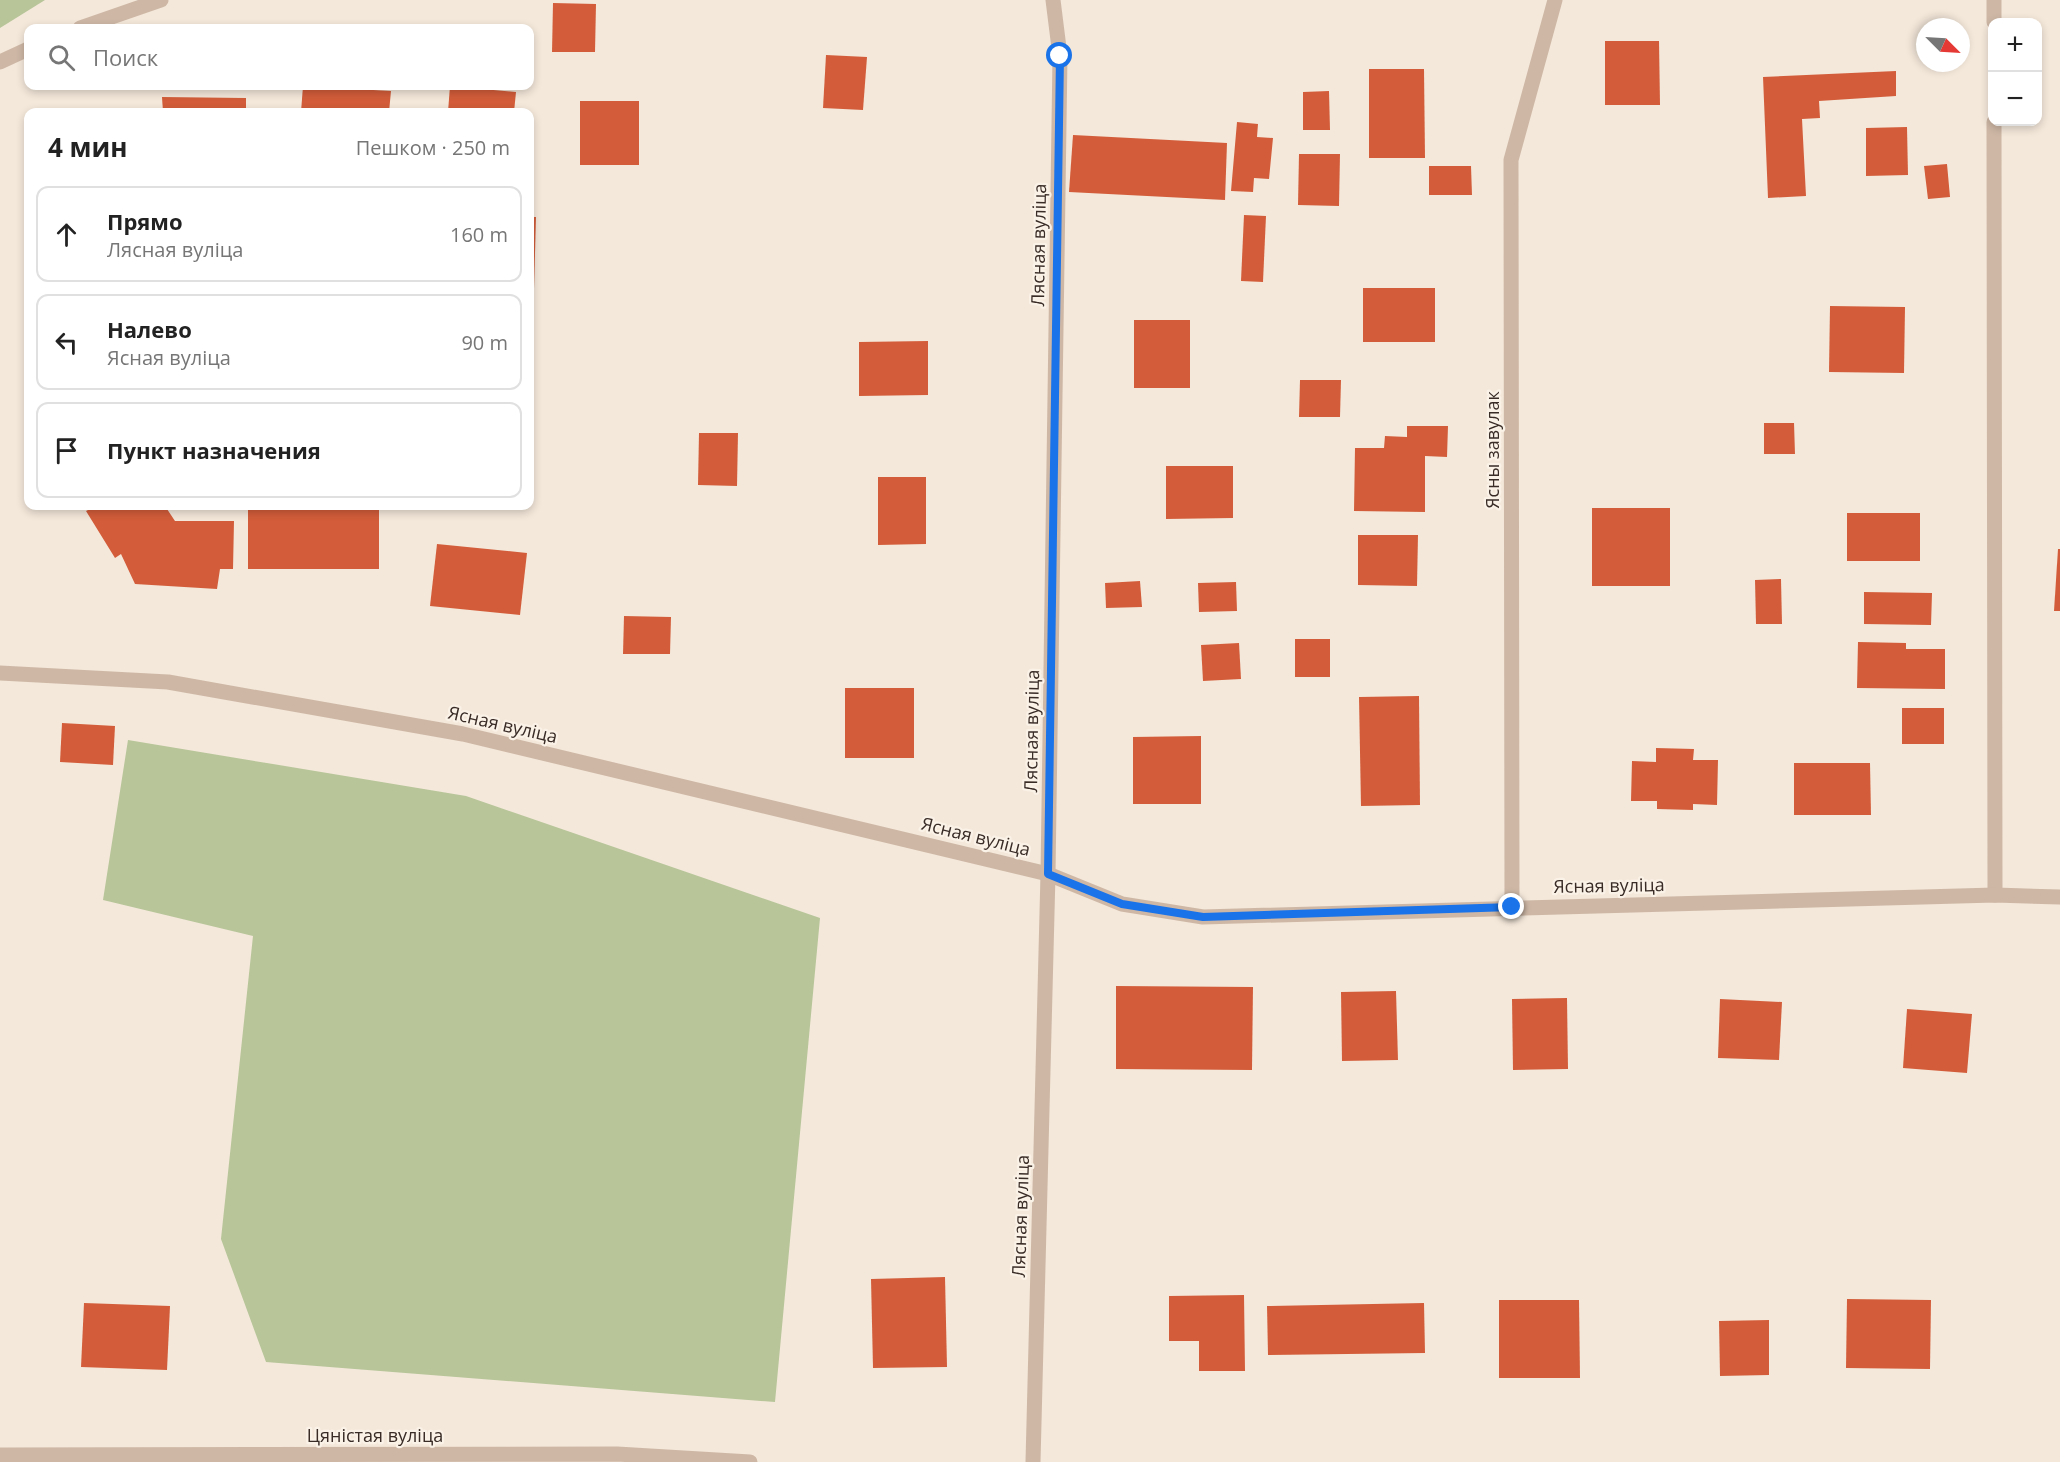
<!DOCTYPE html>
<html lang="ru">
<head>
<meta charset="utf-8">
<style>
  body { margin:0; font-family:"Open Sans",sans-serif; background:#f2f2f2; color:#222 }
  .controls { position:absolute; right:18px; top:18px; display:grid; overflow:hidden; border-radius:12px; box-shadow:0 3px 9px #0003 }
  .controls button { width:54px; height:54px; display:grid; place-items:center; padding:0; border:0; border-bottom:2px solid #e0e0e0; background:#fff; color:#222; font:30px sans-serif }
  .compass { position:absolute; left:1916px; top:18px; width:54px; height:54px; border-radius:50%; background:#fff; box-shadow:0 3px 9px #0003; rotate:114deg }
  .stop { position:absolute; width:18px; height:18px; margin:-14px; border:4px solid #1a73e8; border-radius:50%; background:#fff }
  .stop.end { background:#1a73e8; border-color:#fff; box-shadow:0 2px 6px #0008 }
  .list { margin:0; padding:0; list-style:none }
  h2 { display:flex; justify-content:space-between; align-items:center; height:78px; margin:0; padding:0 24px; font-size:26px }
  h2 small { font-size:20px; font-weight:400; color:#767676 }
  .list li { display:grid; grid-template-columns:39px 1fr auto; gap:18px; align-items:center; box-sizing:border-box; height:96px; margin:0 12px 12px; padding:0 12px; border:2px solid #e0e0e0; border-radius:12px }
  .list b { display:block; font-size:22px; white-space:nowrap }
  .list p { margin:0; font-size:20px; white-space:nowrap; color:#767676 }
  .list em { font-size:20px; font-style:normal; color:#767676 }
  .icon { flex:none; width:33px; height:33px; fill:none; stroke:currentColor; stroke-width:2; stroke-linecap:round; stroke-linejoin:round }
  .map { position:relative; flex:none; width:2060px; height:1462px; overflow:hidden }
  .search { position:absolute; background:#fff; box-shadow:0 3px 9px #0003; left:24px; top:24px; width:510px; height:66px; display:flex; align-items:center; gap:15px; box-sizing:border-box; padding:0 21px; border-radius:12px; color:#767676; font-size:22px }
  .panel { position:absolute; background:#fff; box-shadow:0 3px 9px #0003; left:24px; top:108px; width:510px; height:402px; border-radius:12px }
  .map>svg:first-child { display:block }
  .green { fill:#b7c599 }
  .building { fill:#d35d3a }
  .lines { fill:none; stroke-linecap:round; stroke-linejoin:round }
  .street { stroke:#ceb7a5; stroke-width:15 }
  .route { stroke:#1a73e8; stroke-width:8 }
  .labels { text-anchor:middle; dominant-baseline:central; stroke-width:4.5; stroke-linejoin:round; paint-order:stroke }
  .street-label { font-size:18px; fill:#392c27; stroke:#fbf2e7 }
</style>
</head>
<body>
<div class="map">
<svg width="2060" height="1462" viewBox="0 0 2060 1462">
  <rect width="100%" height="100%" fill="#f4e8da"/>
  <g class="green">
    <polygon points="0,0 45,0 0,28"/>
    <polygon points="128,740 466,796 820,918 775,1402 266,1362 221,1239 253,936 103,900"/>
  </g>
  <g class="building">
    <polygon points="553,3 596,4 595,52 552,52"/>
    <polygon points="1605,41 1659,41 1660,105 1605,105"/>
    <polygon points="826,55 867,57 863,110 823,108"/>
    <polygon points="1369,69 1424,69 1425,158 1369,158"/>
    <polygon points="1896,71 1896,96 1819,101 1820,118 1802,119 1806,196 1768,198 1763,77"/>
    <polygon points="303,86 391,91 389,112 301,112"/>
    <polygon points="450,86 516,92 514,112 448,112"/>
    <polygon points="1329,91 1330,130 1303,130 1303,92"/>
    <polygon points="162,97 246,98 246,112 163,112"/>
    <rect x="580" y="101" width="59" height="64"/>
    <polygon points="1237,122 1258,124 1257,137 1273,138 1269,179 1254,178 1253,192 1231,191"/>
    <polygon points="1907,127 1908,175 1866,176 1866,128"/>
    <polygon points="1073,135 1227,143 1225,200 1069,192"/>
    <polygon points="1299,154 1340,154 1339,206 1298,205"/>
    <polygon points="1947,164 1950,197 1928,199 1924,166"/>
    <polygon points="1429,166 1471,166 1472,195 1429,195"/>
    <polygon points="1244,215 1266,216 1263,282 1241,281"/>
    <polygon points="530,217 536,217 534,289 530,289"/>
    <rect x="1363" y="288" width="72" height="54"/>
    <polygon points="1830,306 1905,307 1904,373 1829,372"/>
    <rect x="1134" y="320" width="56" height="68"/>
    <polygon points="928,341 928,395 859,396 859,342"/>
    <polygon points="1300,380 1341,380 1340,417 1299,417"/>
    <polygon points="1764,423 1794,423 1795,454 1764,454"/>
    <polygon points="1407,426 1448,426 1447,457 1425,456 1425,512 1354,511 1355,448 1384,448 1385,436 1407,437"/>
    <polygon points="699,433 738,433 737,486 698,485"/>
    <polygon points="1166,466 1233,466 1233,518 1166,519"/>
    <polygon points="878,477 926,477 926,544 878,545"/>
    <polygon points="96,506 165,506 175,521 234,521 233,569 220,569 217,589 135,584 121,554 115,558 86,511"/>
    <polygon points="280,506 379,506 379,569 248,569 248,509 280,509"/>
    <rect x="1592" y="508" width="78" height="78"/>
    <rect x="1847" y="513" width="73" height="48"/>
    <polygon points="1358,535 1418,535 1417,586 1358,585"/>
    <polygon points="437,544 527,553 520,615 430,606"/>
    <polygon points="2058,549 2060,549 2060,611 2054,611"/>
    <polygon points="1781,579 1782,624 1756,624 1755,580"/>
    <polygon points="1140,581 1142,607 1106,608 1105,583"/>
    <polygon points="1236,582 1237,611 1199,612 1198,583"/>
    <polygon points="1864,592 1932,593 1931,625 1864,624"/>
    <polygon points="624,616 671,617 670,654 623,654"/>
    <rect x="1295" y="639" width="35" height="38"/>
    <polygon points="1858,642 1906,643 1906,649 1945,649 1945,689 1857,688"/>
    <polygon points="1239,643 1241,679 1203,681 1201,645"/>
    <rect x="845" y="688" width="69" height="70"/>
    <polygon points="1419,696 1420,805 1361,806 1359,697"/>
    <rect x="1902" y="708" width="42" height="36"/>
    <polygon points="62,723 115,726 113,765 60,762"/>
    <polygon points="1201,736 1201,804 1133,804 1133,737"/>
    <polygon points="1656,748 1694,749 1693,760 1718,760 1717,805 1693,804 1693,810 1657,809 1657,801 1631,801 1632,761 1656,762"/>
    <polygon points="1794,763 1870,763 1871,815 1794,815"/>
    <polygon points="1116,986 1253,987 1252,1070 1116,1069"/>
    <polygon points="1396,991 1398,1060 1342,1061 1341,992"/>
    <polygon points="1567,998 1568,1069 1513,1070 1512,999"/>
    <polygon points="1720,999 1782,1002 1779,1060 1718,1058"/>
    <polygon points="1907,1009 1972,1014 1967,1073 1903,1068"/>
    <polygon points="945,1277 947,1367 873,1368 871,1279"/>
    <polygon points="1244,1295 1245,1371 1199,1371 1199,1341 1169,1341 1169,1296"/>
    <polygon points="1847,1299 1931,1300 1930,1369 1846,1368"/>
    <polygon points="1499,1300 1579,1300 1580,1378 1499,1378"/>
    <polygon points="84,1303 170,1306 167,1370 81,1367"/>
    <polygon points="1424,1303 1425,1353 1268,1355 1267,1306"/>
    <polygon points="1769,1320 1769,1375 1720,1376 1719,1321"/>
  </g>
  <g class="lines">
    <g class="street">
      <polyline points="1994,0 1994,22"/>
      <polyline points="80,28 161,0"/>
      <polyline points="0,62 28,49"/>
      <polyline points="1994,122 1995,895"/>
      <polyline points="0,673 168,682 463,734 1048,874 1122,904 1203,917 1995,895 2060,897"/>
      <polyline points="1512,907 1511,160 1555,0"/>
      <polyline points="0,1455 617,1454 750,1462"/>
      <polyline points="1033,1462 1048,874 1060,56 1053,0"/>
    </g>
  </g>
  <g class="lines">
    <polyline class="route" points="1060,56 1048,874 1122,904 1203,917 1512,907"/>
  </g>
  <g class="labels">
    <g class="street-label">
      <text transform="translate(1038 245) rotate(-89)">Лясная вуліца</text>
      <text transform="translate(1492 450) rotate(-90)">Ясны завулак</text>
      <text transform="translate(503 724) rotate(13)">Ясная вуліца</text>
      <text transform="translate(1031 731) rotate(-89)">Лясная вуліца</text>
      <text transform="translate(976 836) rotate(14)">Ясная вуліца</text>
      <text transform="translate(1609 885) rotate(-1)">Ясная вуліца</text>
      <text transform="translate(1020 1216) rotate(-88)">Лясная вуліца</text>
      <text x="375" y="1435">Цяністая вуліца</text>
    </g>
  </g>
</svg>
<div class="controls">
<button>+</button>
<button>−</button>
</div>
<svg class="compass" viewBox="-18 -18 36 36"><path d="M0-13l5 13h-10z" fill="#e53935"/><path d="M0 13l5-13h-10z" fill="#767676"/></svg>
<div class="stop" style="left:1060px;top:56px"></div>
<div class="stop end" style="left:1512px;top:907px"></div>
<div class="search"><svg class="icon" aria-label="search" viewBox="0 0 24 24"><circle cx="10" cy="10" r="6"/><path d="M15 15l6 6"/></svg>Поиск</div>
<section class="panel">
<h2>4 мин<small>Пешком · 250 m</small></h2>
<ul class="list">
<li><svg class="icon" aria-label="ahead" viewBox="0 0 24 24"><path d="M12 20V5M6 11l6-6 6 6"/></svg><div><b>Прямо</b><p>Лясная вуліца</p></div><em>160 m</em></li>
<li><svg class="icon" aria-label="left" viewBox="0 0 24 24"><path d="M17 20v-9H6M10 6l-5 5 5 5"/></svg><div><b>Налево</b><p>Ясная вуліца</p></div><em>90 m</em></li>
<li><svg class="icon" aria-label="arrive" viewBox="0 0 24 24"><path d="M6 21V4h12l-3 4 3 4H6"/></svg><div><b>Пункт назначения</b></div></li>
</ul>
</section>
</div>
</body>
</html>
